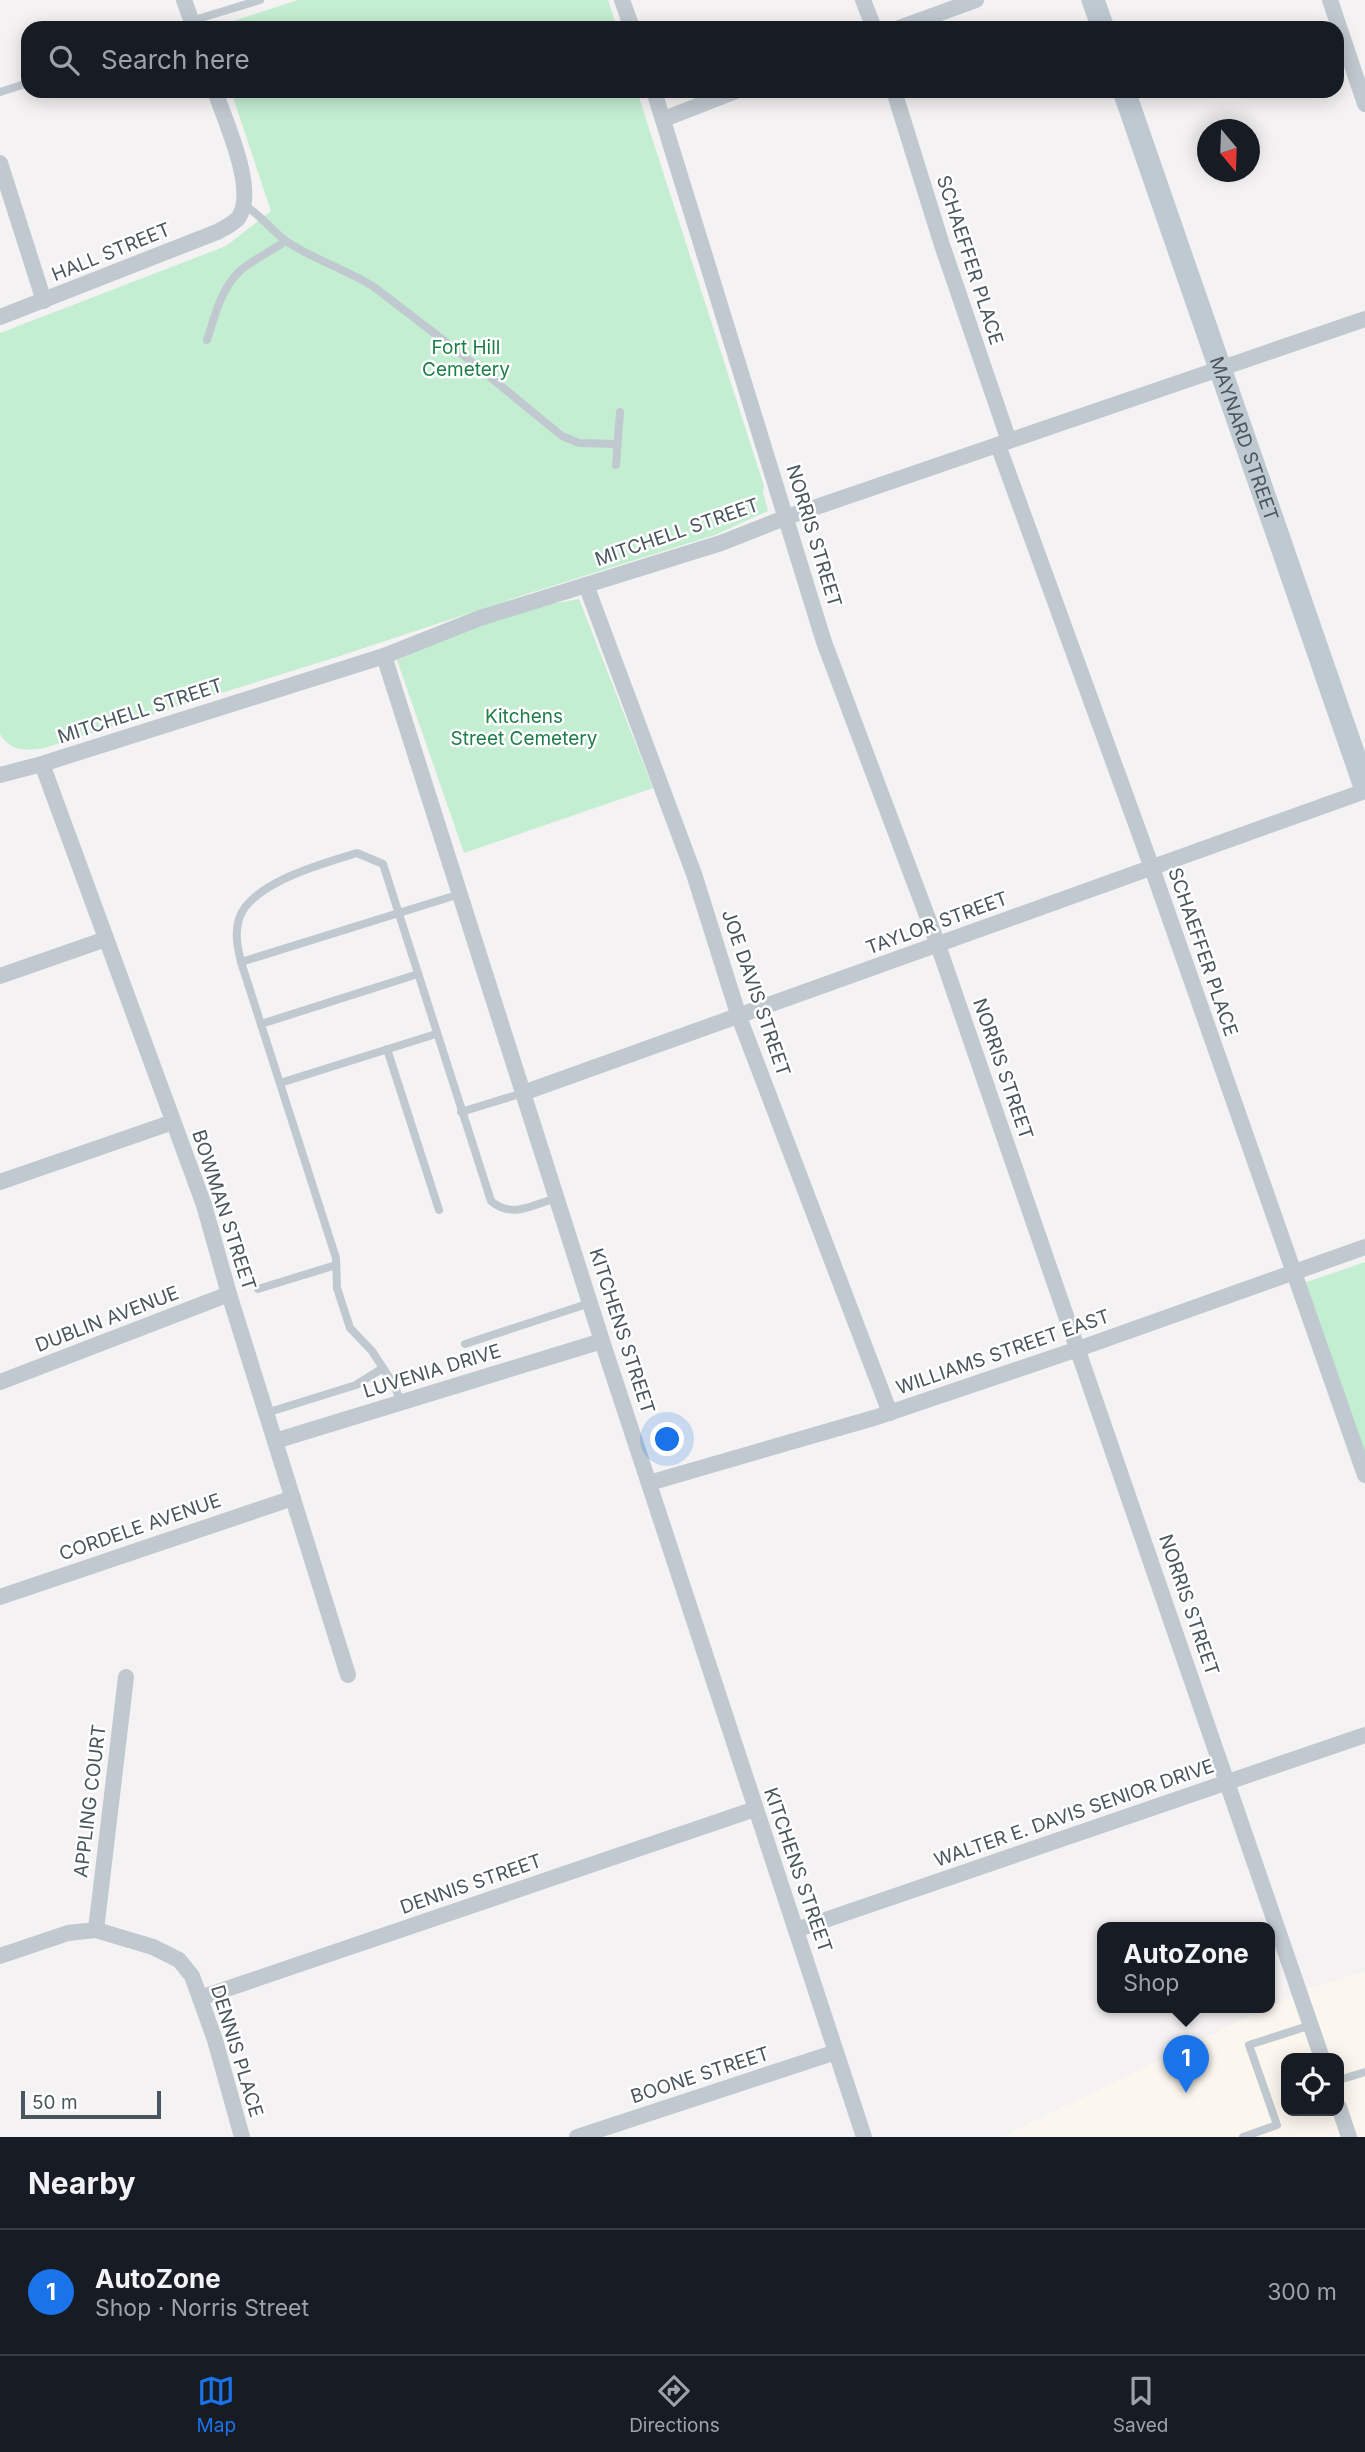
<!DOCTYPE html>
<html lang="en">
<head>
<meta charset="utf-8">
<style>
  body { margin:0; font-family:Inter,sans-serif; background:#242831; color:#f1f3f6 }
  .controls { position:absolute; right:21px; bottom:21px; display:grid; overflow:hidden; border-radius:14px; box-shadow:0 4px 18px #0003 }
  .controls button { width:63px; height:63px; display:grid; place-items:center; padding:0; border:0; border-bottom:2px solid #363941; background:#171b24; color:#f1f3f6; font:35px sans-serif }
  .compass { position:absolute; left:1197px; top:119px; width:63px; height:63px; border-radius:50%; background:#171b24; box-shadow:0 4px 18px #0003; rotate:161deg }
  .scale { position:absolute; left:21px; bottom:18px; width:140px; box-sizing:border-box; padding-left:7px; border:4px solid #4a565e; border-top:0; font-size:19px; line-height:24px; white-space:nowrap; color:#4a565e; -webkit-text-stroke:5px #fff; paint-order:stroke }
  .you { position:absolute; left:668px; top:1440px; width:24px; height:24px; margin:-18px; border:5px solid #fff; border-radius:50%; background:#1a73e8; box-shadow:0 0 0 10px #1a73e833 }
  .badge { display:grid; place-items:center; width:46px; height:46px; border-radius:50%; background:#1a73e8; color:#fff; font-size:23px; font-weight:700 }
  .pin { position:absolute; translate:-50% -58px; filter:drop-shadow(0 2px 4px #0008) }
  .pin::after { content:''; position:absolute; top:37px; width:24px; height:21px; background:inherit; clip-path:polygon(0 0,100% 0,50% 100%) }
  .popup { position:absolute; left:1097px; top:1922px; width:178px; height:91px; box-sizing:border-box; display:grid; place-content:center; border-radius:14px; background:#171b24; filter:drop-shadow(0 2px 5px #0005); font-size:23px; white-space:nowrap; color:#9ea1a6 }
  .popup b { font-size:26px; color:#f1f3f6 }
  .popup::after { content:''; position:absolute; left:50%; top:100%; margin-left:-14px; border:14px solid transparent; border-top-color:#171b24 }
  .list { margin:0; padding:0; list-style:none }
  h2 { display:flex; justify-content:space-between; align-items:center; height:91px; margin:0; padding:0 28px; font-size:30px }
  h2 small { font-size:23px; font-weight:400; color:#9ea1a6 }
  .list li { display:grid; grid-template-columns:46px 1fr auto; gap:21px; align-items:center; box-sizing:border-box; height:126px; padding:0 28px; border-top:2px solid #363941 }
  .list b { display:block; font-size:26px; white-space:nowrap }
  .list p { margin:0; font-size:23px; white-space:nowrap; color:#9ea1a6 }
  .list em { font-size:23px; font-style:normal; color:#9ea1a6 }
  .icon { flex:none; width:38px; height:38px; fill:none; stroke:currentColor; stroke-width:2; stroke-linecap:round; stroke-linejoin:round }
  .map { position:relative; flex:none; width:1365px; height:2137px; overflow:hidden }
  .search { position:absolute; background:#171b24; box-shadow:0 4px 18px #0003; left:21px; right:21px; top:21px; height:77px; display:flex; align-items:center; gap:18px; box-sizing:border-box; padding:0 24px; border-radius:21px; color:#9ea1a6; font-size:26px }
  .sheet { height:217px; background:#171b24 }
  nav { display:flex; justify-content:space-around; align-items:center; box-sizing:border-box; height:98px; border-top:2px solid #363941; background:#171b24; font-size:19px; color:#9ea1a6 }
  nav a { display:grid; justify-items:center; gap:4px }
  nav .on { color:#1a73e8 }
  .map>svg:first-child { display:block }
  .commercial { fill:#fcf7ee; fill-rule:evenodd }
  .green { fill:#c4eed2 }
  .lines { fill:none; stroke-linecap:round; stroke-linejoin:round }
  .lane { stroke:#c0c9cf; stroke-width:8 }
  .street { stroke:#c0c9cf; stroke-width:16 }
  .secondary { stroke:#bfc9d2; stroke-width:23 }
  .labels { text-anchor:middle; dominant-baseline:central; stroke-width:5; stroke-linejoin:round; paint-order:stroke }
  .street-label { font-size:19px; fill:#4a565e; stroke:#fff }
  .park-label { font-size:19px; fill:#1d7e49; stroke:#fff }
</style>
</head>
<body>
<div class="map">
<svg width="1365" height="2137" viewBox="0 0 1365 2137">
  <rect width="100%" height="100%" fill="#f4f2f2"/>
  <path class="commercial" d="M1365,1971v166h-363l297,-145zM1286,2058h53v53h-53z"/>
  <g class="green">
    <polygon points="298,0 608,0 617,28 212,28"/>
    <path d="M231,91h406l127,395 -1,6 5,19 -53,24 -185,58 -193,64 -293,91c-18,3 -33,4 -44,-14v-401l226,-87 45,-35z"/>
    <polygon points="579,599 653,788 464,853 397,660 447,638 533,607"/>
    <polygon points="1365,1262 1365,1454 1304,1283"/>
  </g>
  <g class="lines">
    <g class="lane">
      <polyline points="191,21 260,0"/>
      <polyline points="0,92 28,83"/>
      <path d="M244,205c17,10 27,25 42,36 26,18 60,28 88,46l94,72 94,77 17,7 38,1"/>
      <path d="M207,340c8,-24 14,-52 33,-69 13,-12 31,-19 45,-30"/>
      <polyline points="616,465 620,412"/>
      <path d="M241,962c-3,-13 -6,-26 -3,-39 7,-39 86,-60 119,-70l26,11 108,337c21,18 42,4 65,-3"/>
      <polyline points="261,1024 418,974"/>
      <polyline points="387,1049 439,1210"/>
      <polyline points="280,1083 436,1034"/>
      <polyline points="461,1112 523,1093"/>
      <polyline points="258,1289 336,1265"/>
      <polyline points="465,1344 590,1303"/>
      <polyline points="401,1402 394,1385 372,1351 350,1328 337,1288 336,1258 241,962 460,894"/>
      <polyline points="266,1413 356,1385 383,1368"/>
      <polyline points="1339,2080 1365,2072"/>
      <polyline points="1243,2137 1277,2125 1249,2045 1311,2025"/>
    </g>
    <g class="street">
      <polyline points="184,0 194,28"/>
      <polyline points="622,0 632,28"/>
      <polyline points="863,0 874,28"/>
      <polyline points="1330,0 1365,104"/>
      <polyline points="899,28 976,0"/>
      <polyline points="654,91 824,642 938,945 1322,2058"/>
      <polyline points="894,91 942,245 1009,441"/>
      <polyline points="664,119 736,91"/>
      <polyline points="0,163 44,301"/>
      <path d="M0,317l217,-85c7,-4 17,-8 22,-15 18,-28 -14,-96 -24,-126"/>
      <polyline points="998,445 1152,868 1365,1475"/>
      <polyline points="586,585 694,874 739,1017 890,1413"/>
      <polyline points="384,656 602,1341 864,2137"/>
      <polyline points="42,764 204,1205 229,1294 348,1675"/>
      <polyline points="0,775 42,764 384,656 480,618 721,543 787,517 1365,319"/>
      <polyline points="0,976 106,939"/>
      <polyline points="523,1093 1365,791"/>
      <polyline points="0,1182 173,1122"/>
      <polyline points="0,1382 229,1294"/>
      <polyline points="275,1441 602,1341"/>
      <polyline points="649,1483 877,1417 1078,1349 1365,1247"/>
      <polyline points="0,1597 293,1498"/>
      <polyline points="96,1930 126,1677"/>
      <polyline points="796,1930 1365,1735"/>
      <polyline points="0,1956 68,1933 96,1930 153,1947 179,1960 192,1976 200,1998 215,2040 242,2137"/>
      <polyline points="200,1998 755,1809"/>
      <polyline points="1339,2107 1349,2137"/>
      <polyline points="577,2137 836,2052"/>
    </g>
    <g class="secondary">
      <polyline points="1093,0 1103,28"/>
      <path id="s1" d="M1124,91l241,696"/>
    </g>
  </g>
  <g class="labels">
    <g class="street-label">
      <text transform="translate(111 252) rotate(-22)">HALL STREET</text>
      <text transform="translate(970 260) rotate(72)">SCHAEFFER PLACE</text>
      <text stroke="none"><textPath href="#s1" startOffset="368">MAYNARD STREET</textPath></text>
      <text transform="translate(677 532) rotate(-19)">MITCHELL STREET</text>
      <text transform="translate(814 536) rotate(73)">NORRIS STREET</text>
      <text transform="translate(140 711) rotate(-18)">MITCHELL STREET</text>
      <text transform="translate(937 923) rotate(-20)">TAYLOR STREET</text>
      <text transform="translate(1203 952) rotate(71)">SCHAEFFER PLACE</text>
      <text transform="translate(756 993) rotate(71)">JOE DAVIS STREET</text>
      <text transform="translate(1003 1069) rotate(71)">NORRIS STREET</text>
      <text transform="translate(224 1210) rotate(72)">BOWMAN STREET</text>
      <text transform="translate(107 1319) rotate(-21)">DUBLIN AVENUE</text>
      <text transform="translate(622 1331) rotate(72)">KITCHENS STREET</text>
      <text transform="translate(1003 1352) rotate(-19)">WILLIAMS STREET EAST</text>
      <text transform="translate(432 1371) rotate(-17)">LUVENIA DRIVE</text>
      <text transform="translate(140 1527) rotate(-19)">CORDELE AVENUE</text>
      <text transform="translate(1189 1605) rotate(71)">NORRIS STREET</text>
      <text transform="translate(90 1801) rotate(-83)">APPLING COURT</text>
      <text transform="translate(1074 1813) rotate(-19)">WALTER E. DAVIS SENIOR DRIVE</text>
      <text transform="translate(798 1870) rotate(71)">KITCHENS STREET</text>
      <text transform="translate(471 1884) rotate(-19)">DENNIS STREET</text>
      <text transform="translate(237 2051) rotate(73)">DENNIS PLACE</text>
      <text transform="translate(700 2075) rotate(-18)">BOONE STREET</text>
    </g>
    <g class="park-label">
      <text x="466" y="347">Fort Hill<tspan x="466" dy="22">Cemetery</tspan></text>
      <text x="524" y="716">Kitchens<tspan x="524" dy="22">Street Cemetery</tspan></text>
    </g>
  </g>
</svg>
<div class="controls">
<button><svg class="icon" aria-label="locate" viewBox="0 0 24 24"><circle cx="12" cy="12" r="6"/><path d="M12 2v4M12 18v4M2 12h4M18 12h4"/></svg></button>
</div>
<svg class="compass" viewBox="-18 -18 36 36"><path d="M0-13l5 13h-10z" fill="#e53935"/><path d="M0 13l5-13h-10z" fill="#9ea1a6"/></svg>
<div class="scale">50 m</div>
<div class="you"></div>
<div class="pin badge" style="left:1186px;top:2093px">1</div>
<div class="popup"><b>AutoZone</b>Shop</div>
<div class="search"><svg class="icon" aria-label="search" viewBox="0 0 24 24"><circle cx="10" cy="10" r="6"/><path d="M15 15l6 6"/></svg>Search here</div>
</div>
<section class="sheet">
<h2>Nearby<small></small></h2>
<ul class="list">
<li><span class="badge">1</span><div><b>AutoZone</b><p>Shop · Norris Street</p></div><em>300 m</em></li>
</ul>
</section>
<nav>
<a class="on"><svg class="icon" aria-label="map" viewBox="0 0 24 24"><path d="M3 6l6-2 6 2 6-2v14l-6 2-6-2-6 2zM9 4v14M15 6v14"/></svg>Map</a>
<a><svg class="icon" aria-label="directions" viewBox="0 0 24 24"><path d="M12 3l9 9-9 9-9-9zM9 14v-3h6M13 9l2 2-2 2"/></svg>Directions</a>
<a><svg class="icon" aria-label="saved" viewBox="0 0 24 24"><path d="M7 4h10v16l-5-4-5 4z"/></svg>Saved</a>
</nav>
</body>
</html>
